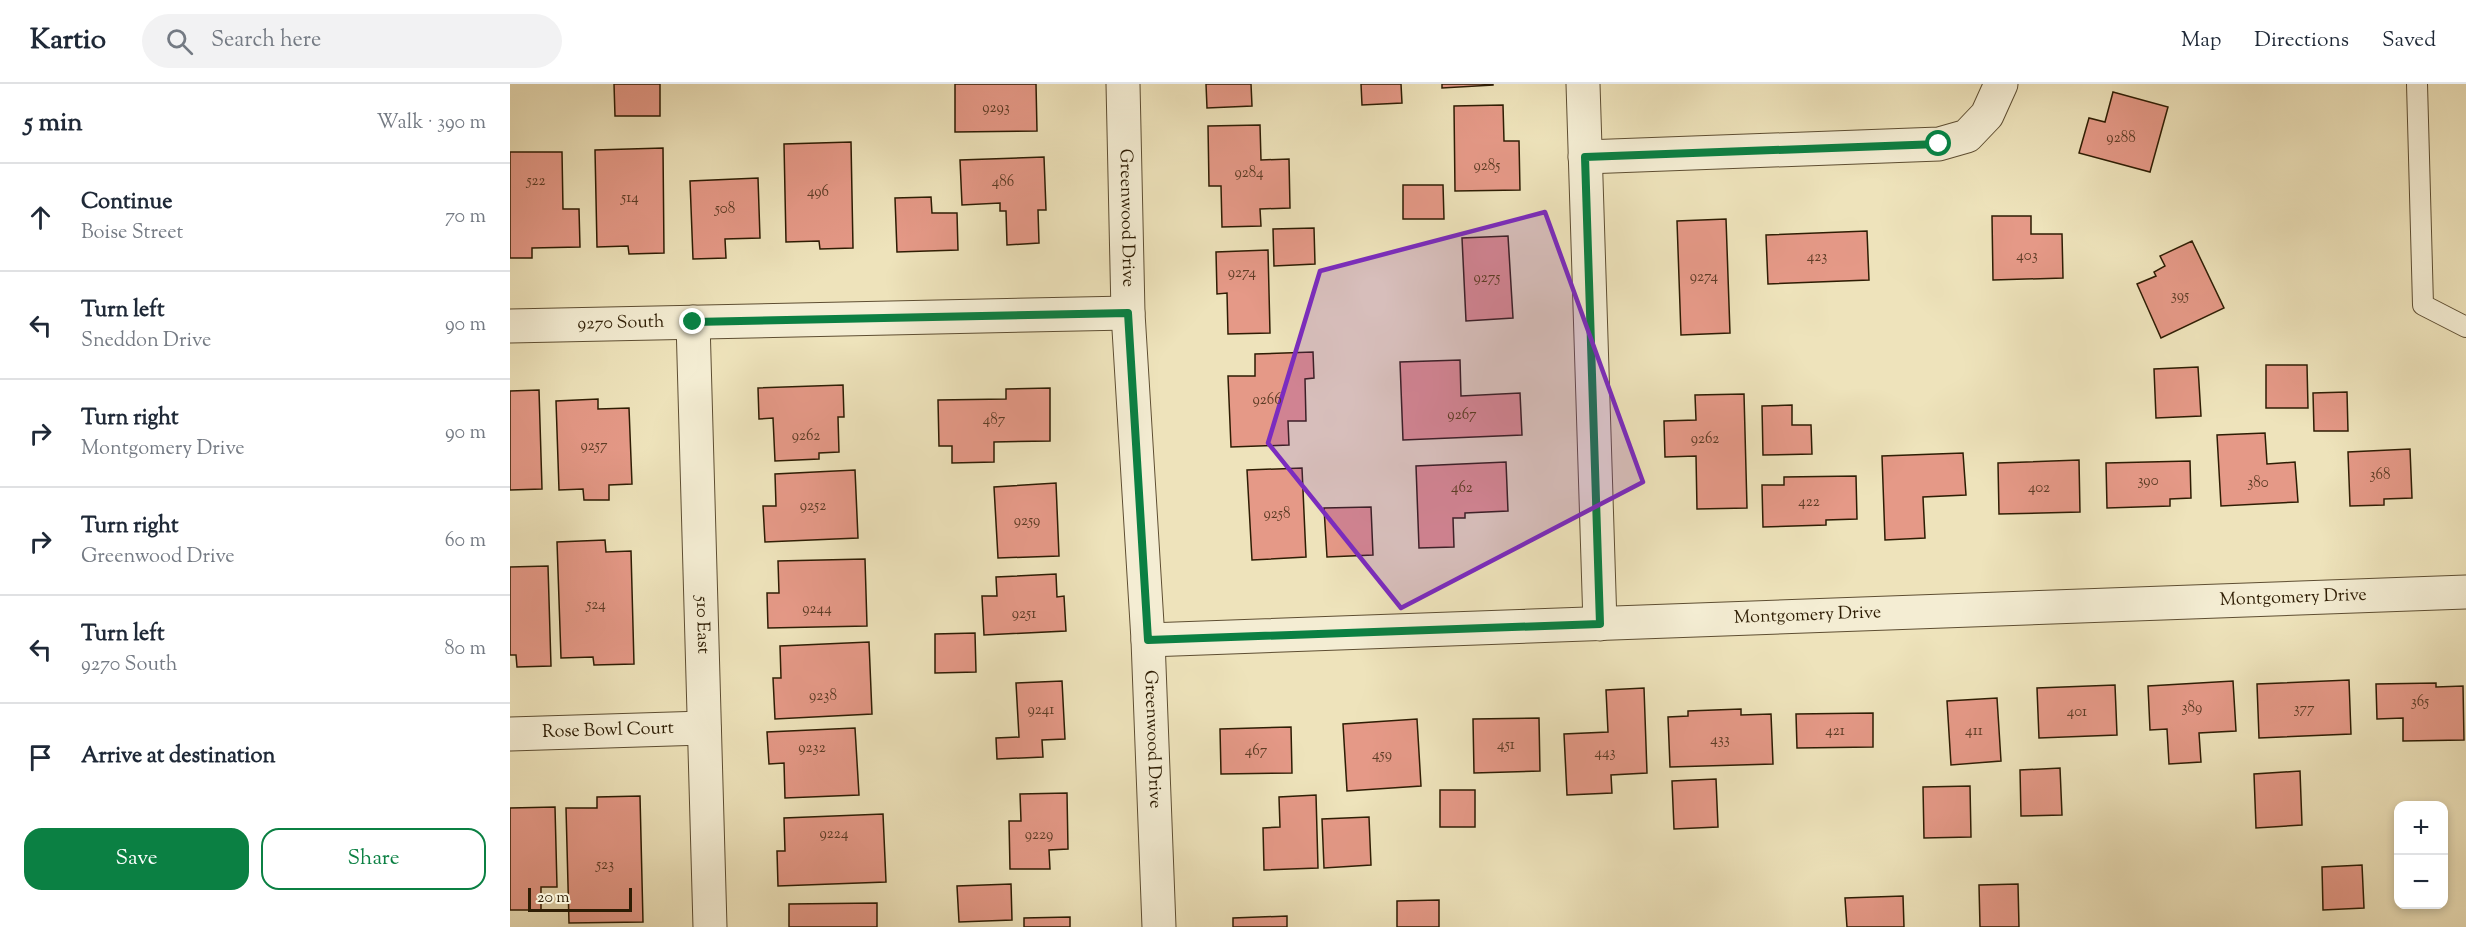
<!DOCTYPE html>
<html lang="en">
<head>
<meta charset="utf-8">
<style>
  body { margin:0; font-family:"Sorts Mill Goudy",serif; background:#f2f2f3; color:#1f2937 }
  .controls { position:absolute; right:18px; bottom:18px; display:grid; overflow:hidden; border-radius:12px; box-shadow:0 3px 9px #0003 }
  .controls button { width:54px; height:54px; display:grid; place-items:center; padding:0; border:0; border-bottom:2px solid #e0e1e3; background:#fff; color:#1f2937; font:30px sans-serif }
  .scale { position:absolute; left:18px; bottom:15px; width:104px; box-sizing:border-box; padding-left:6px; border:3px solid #2e1d04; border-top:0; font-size:16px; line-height:21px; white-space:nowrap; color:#2e1d04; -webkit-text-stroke:4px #f4edd3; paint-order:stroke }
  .stop { position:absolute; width:18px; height:18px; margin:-14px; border:4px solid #0b8043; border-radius:50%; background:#fff }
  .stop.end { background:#0b8043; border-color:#fff; box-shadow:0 2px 6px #0008 }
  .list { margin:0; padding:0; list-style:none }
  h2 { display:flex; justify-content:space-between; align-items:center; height:78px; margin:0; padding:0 24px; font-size:26px }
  h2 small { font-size:20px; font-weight:400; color:#747a83 }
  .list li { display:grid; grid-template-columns:39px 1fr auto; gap:18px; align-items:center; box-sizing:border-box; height:108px; padding:0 24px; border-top:2px solid #e0e1e3 }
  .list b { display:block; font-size:22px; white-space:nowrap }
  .list p { margin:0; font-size:20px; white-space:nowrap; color:#747a83 }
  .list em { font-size:20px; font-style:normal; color:#747a83 }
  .actions { display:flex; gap:12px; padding:18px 24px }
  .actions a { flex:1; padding:14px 0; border:2px solid #0b8043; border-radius:18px; text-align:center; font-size:21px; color:#0b8043 }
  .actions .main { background:#0b8043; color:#fff }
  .icon { flex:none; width:33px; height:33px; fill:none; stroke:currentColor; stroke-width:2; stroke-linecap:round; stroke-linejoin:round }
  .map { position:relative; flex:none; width:1956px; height:843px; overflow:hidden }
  header { display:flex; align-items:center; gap:36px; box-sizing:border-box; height:84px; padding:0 30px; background:#fff; border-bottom:2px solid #e0e1e3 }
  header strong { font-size:28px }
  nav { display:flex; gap:33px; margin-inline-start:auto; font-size:21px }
  .search { width:420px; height:54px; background:#f2f2f3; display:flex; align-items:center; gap:15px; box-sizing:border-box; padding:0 21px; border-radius:33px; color:#747a83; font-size:22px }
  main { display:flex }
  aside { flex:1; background:#fff }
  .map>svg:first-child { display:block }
  .building { fill:#e59987; stroke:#2e1d04; stroke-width:1.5 }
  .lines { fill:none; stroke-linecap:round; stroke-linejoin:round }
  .service-casing { stroke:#5e4e32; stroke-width:22 }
  .minor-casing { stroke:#5e4e32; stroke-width:35 }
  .service { stroke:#f4edd3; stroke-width:20 }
  .minor { stroke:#f4edd3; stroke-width:33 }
  .route { stroke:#0b8043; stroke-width:8 }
  .marked { fill:#7b2cbf; fill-opacity:0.2; stroke:#7b2cbf; stroke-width:4.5; stroke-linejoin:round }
  .labels { text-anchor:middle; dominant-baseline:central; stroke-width:5; stroke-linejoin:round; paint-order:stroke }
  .number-label { font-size:15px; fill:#5c3c25 }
  .street-label { font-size:18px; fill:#2e1d04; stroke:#f4edd3 }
</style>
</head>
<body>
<header>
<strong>Kartio</strong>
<div class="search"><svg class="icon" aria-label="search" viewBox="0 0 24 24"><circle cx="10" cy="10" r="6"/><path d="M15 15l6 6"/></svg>Search here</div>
<nav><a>Map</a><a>Directions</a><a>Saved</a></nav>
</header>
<main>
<aside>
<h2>5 min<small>Walk · 390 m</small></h2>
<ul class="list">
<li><svg class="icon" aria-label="ahead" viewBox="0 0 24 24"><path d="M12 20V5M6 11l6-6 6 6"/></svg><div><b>Continue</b><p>Boise Street</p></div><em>70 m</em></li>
<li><svg class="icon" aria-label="left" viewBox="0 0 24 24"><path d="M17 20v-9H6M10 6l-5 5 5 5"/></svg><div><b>Turn left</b><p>Sneddon Drive</p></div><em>90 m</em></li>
<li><svg class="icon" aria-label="right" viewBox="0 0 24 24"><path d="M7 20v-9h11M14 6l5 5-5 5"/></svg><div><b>Turn right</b><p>Montgomery Drive</p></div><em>90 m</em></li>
<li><svg class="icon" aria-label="right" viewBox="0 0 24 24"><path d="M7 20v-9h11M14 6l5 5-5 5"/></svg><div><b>Turn right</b><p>Greenwood Drive</p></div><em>60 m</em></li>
<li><svg class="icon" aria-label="left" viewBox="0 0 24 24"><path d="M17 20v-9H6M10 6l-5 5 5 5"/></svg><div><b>Turn left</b><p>9270 South</p></div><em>80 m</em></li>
<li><svg class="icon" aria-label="arrive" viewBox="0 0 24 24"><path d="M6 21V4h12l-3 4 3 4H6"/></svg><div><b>Arrive at destination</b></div></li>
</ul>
<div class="actions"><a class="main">Save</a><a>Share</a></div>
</aside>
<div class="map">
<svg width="1956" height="843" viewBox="0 0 1956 843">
  <rect width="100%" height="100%" fill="#eee3bb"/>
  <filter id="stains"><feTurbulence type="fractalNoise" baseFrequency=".00333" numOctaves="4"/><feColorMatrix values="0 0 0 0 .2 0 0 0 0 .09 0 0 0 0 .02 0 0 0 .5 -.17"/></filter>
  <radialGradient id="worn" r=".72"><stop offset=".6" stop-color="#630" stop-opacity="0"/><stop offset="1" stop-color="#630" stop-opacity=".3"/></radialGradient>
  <g class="building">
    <polygon points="104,0 150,0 150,32 105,32"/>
    <polygon points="445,0 526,0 527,47 445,48"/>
    <polygon points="696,0 741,0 742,22 697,24"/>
    <polygon points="851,0 891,0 892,19 852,21"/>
    <polygon points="932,0 983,0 983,1 932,4"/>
    <polygon points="1603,8 1658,23 1640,88 1569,69 1579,34 1595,38"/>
    <polygon points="993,21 994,57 1009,57 1010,106 945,107 944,22"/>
    <polygon points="750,41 751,76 779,75 780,124 750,125 751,142 712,143 711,102 699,102 698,42"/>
    <polygon points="341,58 343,164 310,165 309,157 276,158 274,60"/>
    <polygon points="153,64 154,169 119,170 118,162 87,163 85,66"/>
    <polygon points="0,68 52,68 53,125 69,125 70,163 22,164 22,174 0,174"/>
    <polygon points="534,73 536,126 528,126 529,159 497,161 496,127 490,127 490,119 452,121 450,76"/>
    <polygon points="248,94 250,154 215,155 216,174 183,175 180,97"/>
    <polygon points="893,101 933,101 934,135 893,135"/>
    <polygon points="421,113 422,129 447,129 448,166 387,168 385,114"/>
    <polygon points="1482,132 1521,132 1521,150 1552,150 1553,194 1483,196"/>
    <polygon points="1216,135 1220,249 1171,251 1167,137"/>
    <polygon points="804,144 805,180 764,182 763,145"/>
    <polygon points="1357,147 1359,196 1258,200 1256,151"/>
    <polygon points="998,152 1003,234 956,237 952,154"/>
    <polygon points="1682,157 1714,224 1651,254 1627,200 1646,192 1644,188 1655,182 1650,172"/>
    <polygon points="758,166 760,249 718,250 717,209 707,210 706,168"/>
    <polygon points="803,268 804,294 795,295 796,337 778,337 779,361 721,363 718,292 745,292 745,270"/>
    <polygon points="950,276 951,312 1010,309 1012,351 893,356 890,278"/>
    <polygon points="1756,281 1797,281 1798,324 1756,324"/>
    <polygon points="1688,283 1691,332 1646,334 1644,285"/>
    <polygon points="333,301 334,333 328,333 329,368 309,369 309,375 265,377 263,334 249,335 248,304"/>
    <polygon points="540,304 540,357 484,358 484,378 442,379 442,362 429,362 428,316 496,315 496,305"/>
    <polygon points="29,306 32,405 0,406 0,307"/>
    <polygon points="1837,308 1838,347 1804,347 1803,309"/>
    <polygon points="1234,310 1237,424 1187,425 1186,372 1155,373 1154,337 1186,336 1185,311"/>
    <polygon points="88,315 88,325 119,324 122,400 99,401 99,416 74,416 73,405 49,406 46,317"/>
    <polygon points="1282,321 1282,341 1301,341 1302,370 1253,371 1252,322"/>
    <polygon points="1755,349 1757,380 1785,378 1788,418 1711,422 1707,351"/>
    <polygon points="1900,365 1902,414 1874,415 1874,421 1840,422 1838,368"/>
    <polygon points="1453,369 1456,411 1413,413 1415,454 1375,456 1372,372"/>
    <polygon points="1569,376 1570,428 1489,430 1488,379"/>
    <polygon points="1680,377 1681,414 1660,415 1660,422 1597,424 1596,379"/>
    <polygon points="996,378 998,427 955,429 955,434 943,434 944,463 909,464 906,382"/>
    <polygon points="792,384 796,473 742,476 737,386"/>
    <polygon points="345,386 348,454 255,458 253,422 266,422 265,390"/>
    <polygon points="1346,392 1347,435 1316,436 1316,441 1253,443 1252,401 1274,401 1274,393"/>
    <polygon points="546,399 549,472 488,474 484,403"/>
    <polygon points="861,423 863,471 817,473 814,424"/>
    <polygon points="95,456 96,468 121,467 124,580 84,581 83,573 51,574 47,458"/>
    <polygon points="355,475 357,542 258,544 257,509 269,509 268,477"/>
    <polygon points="38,482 41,582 7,583 6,571 0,571 0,483"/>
    <polygon points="546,490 547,513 554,512 556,547 474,551 472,512 487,512 486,493"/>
    <polygon points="465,549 466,588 425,589 425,550"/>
    <polygon points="359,558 362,630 265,635 263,594 271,594 270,562"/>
    <polygon points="1839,596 1841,650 1749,654 1747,600"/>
    <polygon points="552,597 555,655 532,656 533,673 487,675 486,654 509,653 506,599"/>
    <polygon points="1723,597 1726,647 1689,649 1691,678 1659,680 1657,645 1640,646 1638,602"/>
    <polygon points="1926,599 1926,603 1953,602 1954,656 1893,657 1893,634 1867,635 1866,600"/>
    <polygon points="1605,601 1607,651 1529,654 1527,604"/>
    <polygon points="1134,604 1137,689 1101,691 1102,709 1057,711 1054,650 1098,648 1096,606"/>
    <polygon points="1487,614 1491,677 1441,681 1437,617"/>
    <polygon points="1231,625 1231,631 1261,630 1263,680 1160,683 1158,633 1178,632 1178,627"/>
    <polygon points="1363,629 1363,663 1287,664 1286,630"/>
    <polygon points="1029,634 1030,687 964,689 963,635"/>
    <polygon points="907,635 911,702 837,707 833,640"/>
    <polygon points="781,643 782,689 711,690 710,645"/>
    <polygon points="345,644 349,711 275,714 274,679 259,680 257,648"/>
    <polygon points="1550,684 1552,731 1511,732 1510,686"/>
    <polygon points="1790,687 1792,741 1746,744 1744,690"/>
    <polygon points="1206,695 1208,743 1164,745 1162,697"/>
    <polygon points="1460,702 1461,753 1414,754 1413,703"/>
    <rect x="930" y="706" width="35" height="37"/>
    <polygon points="557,709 558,765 539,766 540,785 500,785 499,737 511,737 510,710"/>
    <polygon points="806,711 808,784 754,786 753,744 770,743 769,713"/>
    <polygon points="130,712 133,838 59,839 56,724 87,724 87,713"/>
    <polygon points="45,723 47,803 31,803 31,826 0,826 0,724"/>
    <polygon points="373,730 376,798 268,802 267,767 275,767 274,734"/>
    <polygon points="859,733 861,781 814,784 812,735"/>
    <polygon points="1852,781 1854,824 1813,826 1812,783"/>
    <polygon points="501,800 502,836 449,838 447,802"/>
    <polygon points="1508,800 1509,843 1470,843 1469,801"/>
    <polygon points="1393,812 1394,843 1337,843 1335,814"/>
    <polygon points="929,816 929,843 887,843 887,817"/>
    <polygon points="367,819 367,843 279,843 279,820"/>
    <polygon points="777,832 777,843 723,843 723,834"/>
    <polygon points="560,833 560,843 514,843 514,834"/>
  </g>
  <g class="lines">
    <defs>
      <polyline id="service" points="1907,0 1913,221 1956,243"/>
      <g id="minor">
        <path id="s1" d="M613,0l5,229 20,327 11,287"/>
        <polyline points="1073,0 1090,540"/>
        <polyline points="1075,73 1429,60 1457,52 1477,31 1491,0"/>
        <path id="s2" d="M183,238l17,605"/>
        <path id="s3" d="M0,242l618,-13"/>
        <path id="s4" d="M638,556l1318,-48"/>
        <path id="s5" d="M0,650l194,-6"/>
      </g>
    </defs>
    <use href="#service" class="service-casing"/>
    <use href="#minor" class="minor-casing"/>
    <use href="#service" class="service"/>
    <use href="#minor" class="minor"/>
  </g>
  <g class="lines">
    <polyline class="route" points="183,238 618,229 638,556 1090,540 1075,73 1429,60"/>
  </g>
  <path class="marked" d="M1035,128l98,270 -242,126 -133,-165 52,-172z"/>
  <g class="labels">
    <g class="number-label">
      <text x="486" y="24">9293</text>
      <text x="1611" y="54">9288</text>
      <text x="977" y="82">9285</text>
      <text x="739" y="89">9284</text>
      <text x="26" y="97">522</text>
      <text x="493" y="98">486</text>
      <text x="308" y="108">496</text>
      <text x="120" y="114">514</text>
      <text x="215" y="125">508</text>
      <text x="1517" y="172">403</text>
      <text x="1307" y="173">423</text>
      <text x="732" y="189">9274</text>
      <text x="1194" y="193">9274</text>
      <text x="977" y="194">9275</text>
      <text x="1670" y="212">395</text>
      <text x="757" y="316">9266</text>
      <text x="952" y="331">9267</text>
      <text x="484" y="336">487</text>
      <text x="296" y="352">9262</text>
      <text x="1195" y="355">9262</text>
      <text x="84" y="362">9257</text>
      <text x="1870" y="391">368</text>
      <text x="1638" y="397">390</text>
      <text x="1748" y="399">380</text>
      <text x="952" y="404">462</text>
      <text x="1529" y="404">402</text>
      <text x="1299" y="418">422</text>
      <text x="303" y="422">9252</text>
      <text x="767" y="430">9258</text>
      <text x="517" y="437">9259</text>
      <text x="86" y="521">524</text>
      <text x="307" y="525">9244</text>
      <text x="514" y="530">9251</text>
      <text x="313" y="612">9238</text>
      <text x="1910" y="618">365</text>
      <text x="1682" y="624">389</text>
      <text x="1794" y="625">377</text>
      <text x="531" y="626">9241</text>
      <text x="1567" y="628">401</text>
      <text x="1325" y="647">421</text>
      <text x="1464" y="647">411</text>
      <text x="1210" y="656">433</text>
      <text x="996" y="661">451</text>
      <text x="302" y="664">9232</text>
      <text x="746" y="667">467</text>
      <text x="1095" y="669">443</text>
      <text x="872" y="671">459</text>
      <text x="324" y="750">9224</text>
      <text x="529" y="751">9229</text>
      <text x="95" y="781">523</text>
    </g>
    <g class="street-label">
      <text stroke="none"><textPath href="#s1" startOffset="134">Greenwood Drive</textPath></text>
      <text stroke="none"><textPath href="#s3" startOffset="111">9270 South</textPath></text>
      <text stroke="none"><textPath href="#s4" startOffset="1146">Montgomery Drive</textPath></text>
      <text stroke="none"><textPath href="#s4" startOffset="660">Montgomery Drive</textPath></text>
      <text stroke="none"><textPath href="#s2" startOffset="303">510 East</textPath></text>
      <text stroke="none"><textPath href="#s5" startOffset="98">Rose Bowl Court</textPath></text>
      <text stroke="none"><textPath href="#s1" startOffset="656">Greenwood Drive</textPath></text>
    </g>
  </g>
  <rect width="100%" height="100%" filter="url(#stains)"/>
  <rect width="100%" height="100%" fill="url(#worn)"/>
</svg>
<div class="controls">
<button>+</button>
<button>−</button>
</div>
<div class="scale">20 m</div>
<div class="stop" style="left:1429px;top:60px"></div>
<div class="stop end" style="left:183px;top:238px"></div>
</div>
</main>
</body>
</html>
